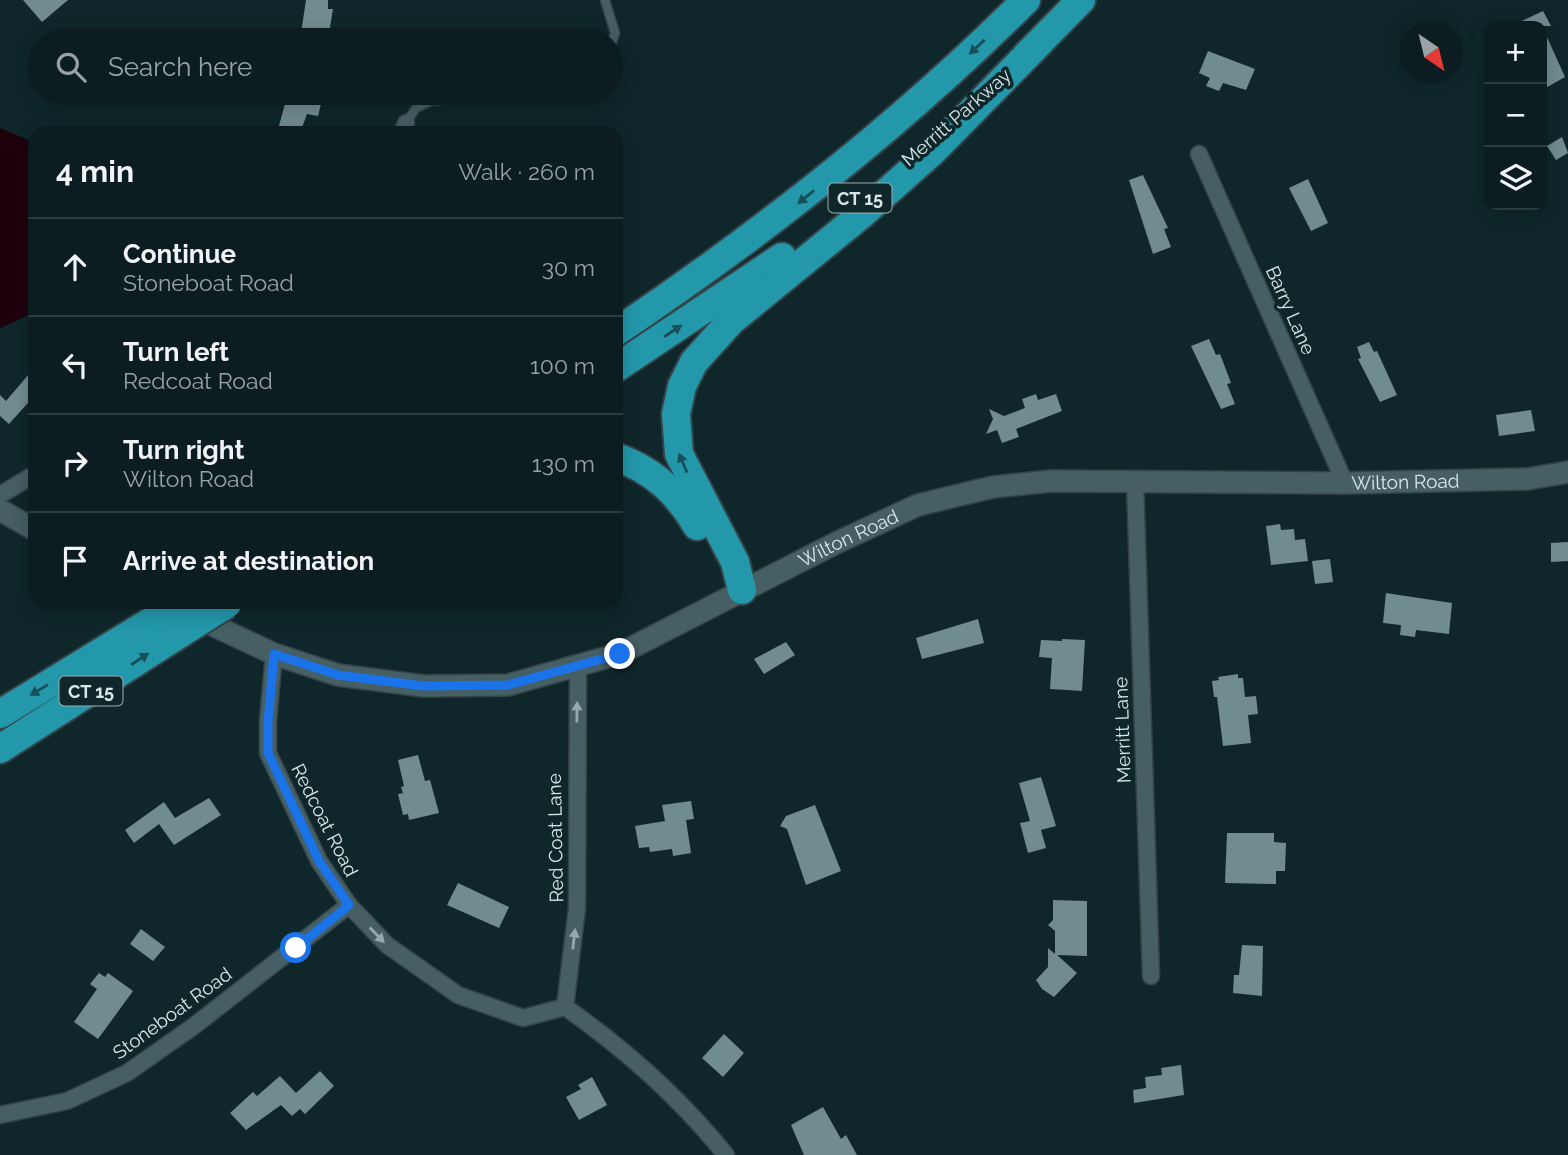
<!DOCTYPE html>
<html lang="en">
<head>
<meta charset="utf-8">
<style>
  body { margin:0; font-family:Raleway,sans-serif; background:#192a2d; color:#f1f3f6 }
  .controls { position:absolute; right:21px; top:21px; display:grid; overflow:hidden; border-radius:14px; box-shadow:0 4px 18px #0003 }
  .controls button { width:63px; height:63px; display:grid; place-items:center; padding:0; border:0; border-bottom:2px solid #2b3b3e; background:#0b1d20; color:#f1f3f6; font:35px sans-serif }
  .compass { position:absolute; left:1400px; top:21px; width:63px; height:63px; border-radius:50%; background:#0b1d20; box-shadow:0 4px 18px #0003; rotate:145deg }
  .stop { position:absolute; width:21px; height:21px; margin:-16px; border:5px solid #1a73e8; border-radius:50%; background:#fff }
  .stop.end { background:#1a73e8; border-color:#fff; box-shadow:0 2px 7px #0008 }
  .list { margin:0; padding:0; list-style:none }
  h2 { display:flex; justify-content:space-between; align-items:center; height:91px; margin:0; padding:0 28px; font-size:30px }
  h2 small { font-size:23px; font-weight:400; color:#9aa2a5 }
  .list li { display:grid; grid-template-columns:46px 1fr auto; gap:21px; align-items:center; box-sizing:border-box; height:98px; padding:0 28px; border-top:2px solid #2b3b3e }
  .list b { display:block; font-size:26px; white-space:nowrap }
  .list p { margin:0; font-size:23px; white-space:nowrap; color:#9aa2a5 }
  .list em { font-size:23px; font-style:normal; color:#9aa2a5 }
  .icon { flex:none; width:38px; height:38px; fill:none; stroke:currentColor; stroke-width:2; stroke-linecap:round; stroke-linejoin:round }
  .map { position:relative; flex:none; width:1568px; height:1155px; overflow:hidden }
  .search { position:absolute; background:#0b1d20; box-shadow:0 4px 18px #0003; left:28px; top:28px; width:595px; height:77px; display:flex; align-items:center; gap:18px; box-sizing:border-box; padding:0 24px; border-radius:38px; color:#9aa2a5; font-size:26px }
  .panel { position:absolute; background:#0b1d20; box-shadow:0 4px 18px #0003; left:28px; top:126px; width:595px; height:483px; border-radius:21px }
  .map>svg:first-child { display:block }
  .water { fill:#1d000c }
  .building { fill:#718c91 }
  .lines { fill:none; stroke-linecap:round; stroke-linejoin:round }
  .lane-casing { stroke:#344347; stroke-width:11 }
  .street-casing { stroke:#344347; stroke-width:19 }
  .secondary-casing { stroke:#344347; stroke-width:24 }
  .highway-casing { stroke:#344347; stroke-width:32 }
  .lane { stroke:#465f64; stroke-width:8 }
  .street { stroke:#465f64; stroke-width:16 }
  .secondary { stroke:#465f64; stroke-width:21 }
  .highway { stroke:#2298aa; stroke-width:28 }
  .highway-bridge-casing { stroke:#344347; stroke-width:32; stroke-linecap:butt }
  .highway-bridge { stroke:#2298aa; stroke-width:28 }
  .oneway { fill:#164f57 }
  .oneway2 { fill:#96a9ad }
  .route { stroke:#1a73e8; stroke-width:9 }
  .labels { text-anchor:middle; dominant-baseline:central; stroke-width:7; stroke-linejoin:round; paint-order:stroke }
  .shield { fill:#0f272b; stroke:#9cadaf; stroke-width:2 }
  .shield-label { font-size:18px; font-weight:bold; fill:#d8e6e8 }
  .street-label { font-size:19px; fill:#d8e6e8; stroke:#0f272b }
</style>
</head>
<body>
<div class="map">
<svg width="1568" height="1155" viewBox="0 0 1568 1155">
  <rect width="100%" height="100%" fill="#0f272b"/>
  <polygon class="water" points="0,128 35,143 35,312 0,328"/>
  <g class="building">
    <polygon points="23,0 68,0 42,22"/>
    <polygon points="306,0 328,0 328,9 333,9 328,40 309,40 310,33 301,33"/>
    <polygon points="1543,11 1551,26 1542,26 1565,77 1542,90 1542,26 1511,26"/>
    <polygon points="1208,51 1255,69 1246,90 1223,83 1219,91 1206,86 1210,78 1199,73"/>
    <polygon points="288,93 323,96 318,116 307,114 300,133 277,133"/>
    <polygon points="1562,137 1568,153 1556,160 1547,146"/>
    <polygon points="1143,175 1168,228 1164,229 1171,247 1153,254 1129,180"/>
    <polygon points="1308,179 1328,223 1311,231 1289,188"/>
    <polygon points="1209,339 1216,355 1220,354 1231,383 1227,384 1235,404 1221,409 1191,346"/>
    <polygon points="1369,342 1374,352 1377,351 1397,395 1380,402 1358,359 1361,358 1357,347"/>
    <polygon points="35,367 35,395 9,424 0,416 0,395 6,401"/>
    <polygon points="1036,394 1038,400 1056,394 1062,411 1016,429 1019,437 1002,443 997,430 986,434 993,419 989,409 1004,416 1025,408 1022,399"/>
    <polygon points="1531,410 1535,431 1499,436 1496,415"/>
    <polygon points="1280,524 1281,530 1294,529 1295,540 1305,539 1308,561 1271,565 1266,526"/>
    <polygon points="1568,542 1568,561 1551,562 1551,543"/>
    <polygon points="1330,559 1333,582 1315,584 1312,561"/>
    <polygon points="1386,593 1452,603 1449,634 1416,630 1415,637 1400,635 1401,625 1383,623"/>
    <polygon points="978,619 984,643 922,659 916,638"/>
    <polygon points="1062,639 1085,640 1082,691 1050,689 1052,658 1039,657 1041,640 1062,641"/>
    <polygon points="786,642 795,655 764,674 754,659"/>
    <polygon points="1238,674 1238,678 1243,678 1245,697 1256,696 1258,714 1248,715 1251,743 1223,746 1217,697 1214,697 1212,681 1219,680 1218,677"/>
    <polygon points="418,755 425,781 430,780 439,813 409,820 408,814 403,815 398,794 403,793 401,787 404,786 398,760"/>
    <polygon points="1041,777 1056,826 1041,830 1046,848 1028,853 1020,823 1030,821 1019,783"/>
    <polygon points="209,798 221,815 174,845 159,824 134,843 125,830 164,802 175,818"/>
    <polygon points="691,801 694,819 686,820 691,853 673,856 672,849 650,852 649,847 639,848 635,826 665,821 662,805"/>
    <polygon points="815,805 841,871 806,885 787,829 780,826 786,816"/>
    <polygon points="1227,833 1274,833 1274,842 1286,843 1285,871 1276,871 1276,884 1225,883"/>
    <polygon points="458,883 509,907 499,928 447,905"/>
    <polygon points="1053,900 1087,901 1087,956 1057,955 1077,973 1054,997 1042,989 1036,980 1048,967 1048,948 1055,954 1055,931 1048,925 1053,920"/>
    <polygon points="141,929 165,947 153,961 130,944"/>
    <polygon points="1242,945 1263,946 1262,996 1233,993 1234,975 1239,975"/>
    <polygon points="99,973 105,977 108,973 133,991 98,1039 74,1022 97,989 90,984"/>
    <polygon points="724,1034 744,1053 723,1077 702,1058"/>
    <polygon points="1181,1065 1184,1095 1134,1103 1133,1090 1146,1088 1145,1077 1162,1075 1161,1068"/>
    <polygon points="320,1071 334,1086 305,1114 300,1109 292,1116 281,1105 246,1130 230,1113 253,1092 257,1096 280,1076 296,1093"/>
    <polygon points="592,1077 607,1105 579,1120 566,1097 581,1089 578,1085"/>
    <polygon points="823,1107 841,1139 846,1135 857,1155 804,1155 791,1125"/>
  </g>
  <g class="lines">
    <defs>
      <g id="lane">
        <polyline points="605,0 615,33 611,45"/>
        <polyline points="406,123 416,108 431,101 506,93"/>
      </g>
      <g id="street">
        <polyline points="402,133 406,123"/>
        <polyline points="1199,154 1345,483"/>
        <polyline points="1135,482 1151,976"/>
        <polyline points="0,495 35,474"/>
        <polyline points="274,654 268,721 268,753 319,861 349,905 387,945 458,995 523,1018 565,1007"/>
        <polyline points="565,1007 577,908 578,668"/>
        <path d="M565,1007c60,42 114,90 161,148"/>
        <polyline points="0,1115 67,1101 127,1073 194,1026 349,905"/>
      </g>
      <g id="secondary">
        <polyline points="0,510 35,530"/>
        <path id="s1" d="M191,615l83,39 64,21 86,11 84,-1 111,-31 219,-112 80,-37 75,-18 58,-6 294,2 182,-4 41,-7"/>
      </g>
      <g id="highway">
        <polyline points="1027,55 1081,0"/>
        <path d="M616,332c147,-99 285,-207 410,-332"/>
        <polyline points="616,368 782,257"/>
        <path d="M616,457c37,13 62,36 81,69"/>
        <polyline points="742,590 735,562 679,454 676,414 682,386 694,362 731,321 861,215 934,150 1039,43"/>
        <polyline points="0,714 160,616"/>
        <polyline points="0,749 181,633"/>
      </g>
    </defs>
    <use href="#lane" class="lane-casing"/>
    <use href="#street" class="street-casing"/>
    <use href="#secondary" class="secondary-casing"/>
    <use href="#highway" class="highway-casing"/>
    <use href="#lane" class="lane"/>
    <use href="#street" class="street"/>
    <use href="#secondary" class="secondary"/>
    <use href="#highway" class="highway"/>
    <defs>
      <g id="highway-bridge">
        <polyline points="160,616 182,602"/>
        <polyline points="181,633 227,604"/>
      </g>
    </defs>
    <use href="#highway-bridge" class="highway-bridge-casing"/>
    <use href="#highway-bridge" class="highway-bridge"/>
  </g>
  <defs><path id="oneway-solid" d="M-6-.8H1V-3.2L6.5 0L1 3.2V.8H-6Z" transform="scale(1.75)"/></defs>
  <g class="oneway">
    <use href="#oneway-solid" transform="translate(977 47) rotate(137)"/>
    <use href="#oneway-solid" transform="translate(806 197) rotate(141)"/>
    <use href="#oneway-solid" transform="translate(673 331) rotate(-33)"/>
    <use href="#oneway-solid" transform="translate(683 463) rotate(-113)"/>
    <use href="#oneway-solid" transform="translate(140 659) rotate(-33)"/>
    <use href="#oneway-solid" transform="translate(39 690) rotate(149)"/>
  </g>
  <g class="oneway2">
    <use href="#oneway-solid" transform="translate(577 712) rotate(-89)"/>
    <use href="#oneway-solid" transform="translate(377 935) rotate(46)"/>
    <use href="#oneway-solid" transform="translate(574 939) rotate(-83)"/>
  </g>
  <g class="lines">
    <polyline class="route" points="296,948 349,905 319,861 268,753 268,721 274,654 338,675 424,686 508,685 620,654"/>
  </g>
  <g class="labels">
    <g class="shield">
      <rect x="828.5" y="183.5" width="63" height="29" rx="5"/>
      <rect x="59.5" y="676.5" width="63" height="29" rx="5"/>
    </g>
    <g class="shield-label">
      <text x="860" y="198">CT 15</text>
      <text x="91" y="691">CT 15</text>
    </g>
    <g class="street-label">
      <text transform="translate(956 117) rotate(-41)">Merritt Parkway</text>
      <text transform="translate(1291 310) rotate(66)">Barry Lane</text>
      <text stroke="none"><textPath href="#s1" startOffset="1269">Wilton Road</textPath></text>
      <text stroke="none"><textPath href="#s1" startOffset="702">Wilton Road</textPath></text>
      <text transform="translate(1122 730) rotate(-92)">Merritt Lane</text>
      <text transform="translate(325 820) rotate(63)">Redcoat Road</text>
      <text transform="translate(555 838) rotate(-91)">Red Coat Lane</text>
      <text transform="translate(172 1013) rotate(-36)">Stoneboat Road</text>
    </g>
  </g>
</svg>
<div class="controls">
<button>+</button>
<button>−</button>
<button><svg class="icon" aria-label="layers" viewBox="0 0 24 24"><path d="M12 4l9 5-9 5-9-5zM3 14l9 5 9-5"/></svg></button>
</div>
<svg class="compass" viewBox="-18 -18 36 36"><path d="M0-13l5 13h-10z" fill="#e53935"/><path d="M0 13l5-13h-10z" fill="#9aa2a5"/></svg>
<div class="stop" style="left:296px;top:948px"></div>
<div class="stop end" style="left:620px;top:654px"></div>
<div class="search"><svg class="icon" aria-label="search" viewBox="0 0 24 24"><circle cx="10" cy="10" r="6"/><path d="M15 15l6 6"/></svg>Search here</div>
<section class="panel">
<h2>4 min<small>Walk · 260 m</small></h2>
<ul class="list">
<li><svg class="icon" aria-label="ahead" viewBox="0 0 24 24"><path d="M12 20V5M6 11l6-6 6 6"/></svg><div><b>Continue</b><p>Stoneboat Road</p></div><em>30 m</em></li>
<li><svg class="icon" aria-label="left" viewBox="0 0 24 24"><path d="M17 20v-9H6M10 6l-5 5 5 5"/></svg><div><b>Turn left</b><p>Redcoat Road</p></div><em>100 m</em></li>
<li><svg class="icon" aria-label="right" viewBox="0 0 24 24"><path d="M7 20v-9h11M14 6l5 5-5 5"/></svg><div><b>Turn right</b><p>Wilton Road</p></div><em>130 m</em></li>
<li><svg class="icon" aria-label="arrive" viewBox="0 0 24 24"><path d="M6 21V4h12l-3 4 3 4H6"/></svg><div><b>Arrive at destination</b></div></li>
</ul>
</section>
</div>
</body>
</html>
